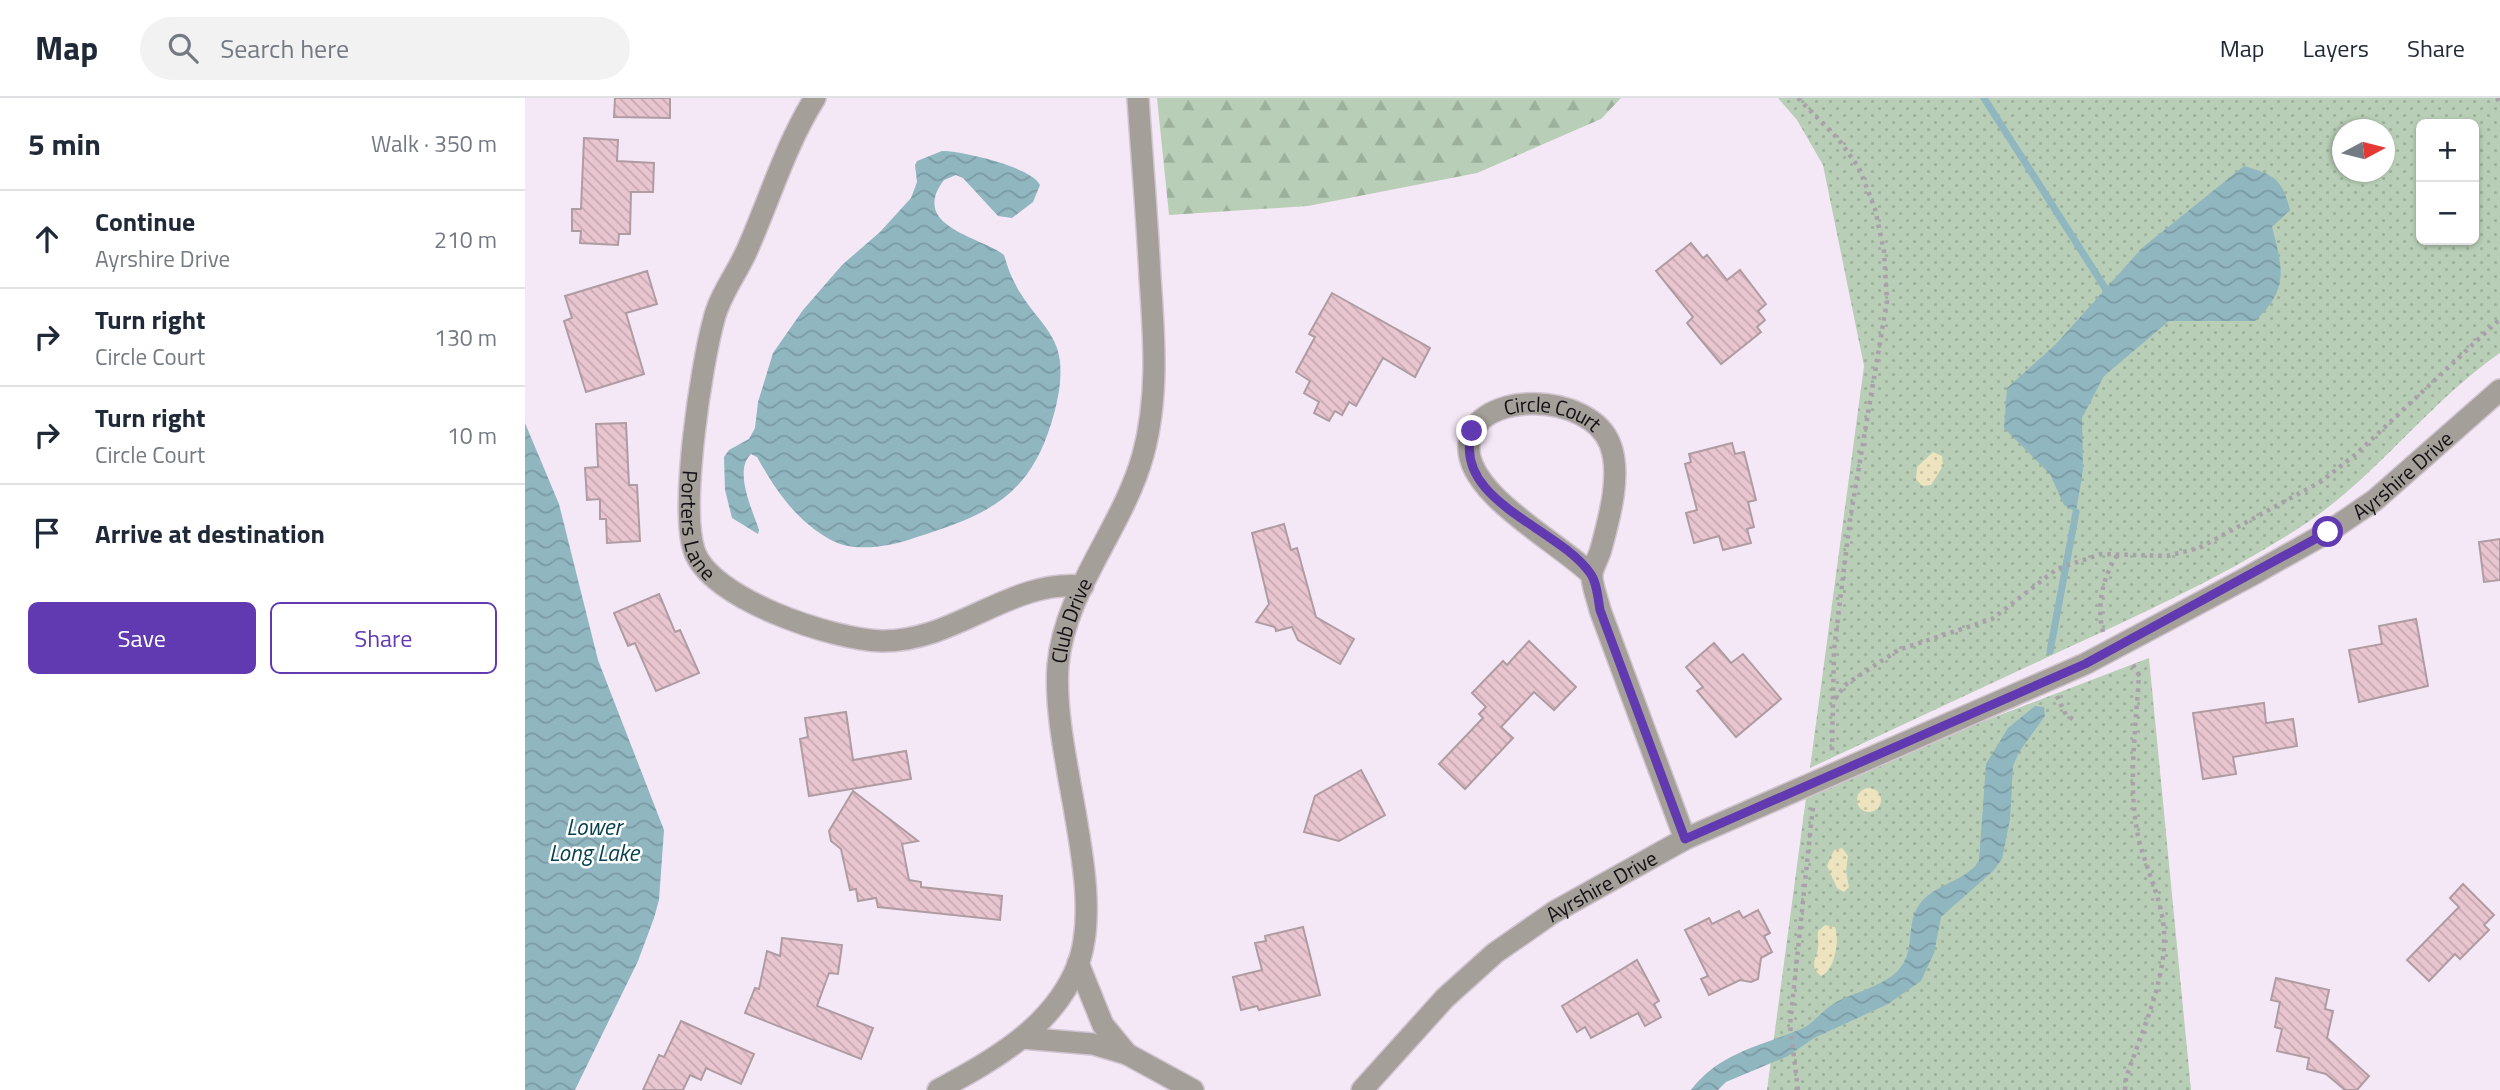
<!DOCTYPE html>
<html lang="en">
<head>
<meta charset="utf-8">
<style>
  body { margin:0; font-family:"Titillium Web",sans-serif; background:#f2f2f3; color:#1f2937 }
  .controls { position:absolute; right:21px; top:21px; display:grid; overflow:hidden; border-radius:10px; box-shadow:0 2px 5px #0004 }
  .controls button { width:63px; height:63px; display:grid; place-items:center; padding:0; border:0; border-bottom:2px solid #e0e1e3; background:#fff; color:#1f2937; font:35px sans-serif }
  .compass { position:absolute; left:1807px; top:21px; width:63px; height:63px; border-radius:50%; background:#fff; box-shadow:0 2px 5px #0004; rotate:83deg }
  .stop { position:absolute; width:21px; height:21px; margin:-16px; border:5px solid #613ab2; border-radius:50%; background:#fff }
  .stop.end { background:#613ab2; border-color:#fff; box-shadow:0 2px 7px #0008 }
  .list { margin:0; padding:0; list-style:none }
  h2 { display:flex; justify-content:space-between; align-items:center; height:91px; margin:0; padding:0 28px; font-size:30px }
  h2 small { font-size:23px; font-weight:400; color:#747a83 }
  .list li { display:grid; grid-template-columns:46px 1fr auto; gap:21px; align-items:center; box-sizing:border-box; height:98px; padding:0 28px; border-top:2px solid #e0e1e3 }
  .list b { display:block; font-size:26px; white-space:nowrap }
  .list p { margin:0; font-size:23px; white-space:nowrap; color:#747a83 }
  .list em { font-size:23px; font-style:normal; color:#747a83 }
  .actions { display:flex; gap:14px; padding:21px 28px }
  .actions a { flex:1; padding:16px 0; border:2px solid #613ab2; border-radius:10px; text-align:center; font-size:24px; color:#613ab2 }
  .actions .main { background:#613ab2; color:#fff }
  .icon { flex:none; width:38px; height:38px; fill:none; stroke:currentColor; stroke-width:2; stroke-linecap:round; stroke-linejoin:round }
  .map { position:relative; flex:none; width:1975px; height:992px; overflow:hidden }
  header { display:flex; align-items:center; gap:42px; box-sizing:border-box; height:98px; padding:0 35px; background:#fff; border-bottom:2px solid #e0e1e3 }
  header strong { font-size:33px }
  nav { display:flex; gap:38px; margin-inline-start:auto; font-size:24px }
  .search { width:490px; height:63px; background:#f2f2f3; display:flex; align-items:center; gap:18px; box-sizing:border-box; padding:0 24px; border-radius:38px; color:#747a83; font-size:26px }
  main { display:flex }
  aside { flex:1; background:#fff }
  .map>svg:first-child { display:block }
  .grass { fill:url(#grass-dots); fill-rule:evenodd }
  .forest { fill:url(#forest-firs) }
  .sand { fill:url(#sand-dots) }
  .water { fill:url(#water-waves) }
  .lines { fill:none; stroke-linecap:round; stroke-linejoin:round }
  .stream { stroke:#90b6c0; stroke-width:7 }
  .building { fill:url(#building-back-hatch); stroke:#af9ca2; stroke-width:2 }
  .minor-casing { stroke:#d1c5d2; stroke-width:24 }
  .path { stroke:#aaa0ab; stroke-width:4.5; stroke-dasharray:3.5 5; stroke-linecap:butt }
  .minor { stroke:#a59f99; stroke-width:21 }
  .route { stroke:#613ab2; stroke-width:9 }
  .labels { text-anchor:middle; dominant-baseline:central; stroke-width:5; stroke-linejoin:round; paint-order:stroke }
  .street-label { font-size:21px; fill:#140f14; stroke:#fff }
  .water-label { font-size:23px; font-style:italic; fill:#07414d; stroke:#fff }
</style>
</head>
<body>
<header>
<strong>Map</strong>
<div class="search"><svg class="icon" aria-label="search" viewBox="0 0 24 24"><circle cx="10" cy="10" r="6"/><path d="M15 15l6 6"/></svg>Search here</div>
<nav><a>Map</a><a>Layers</a><a>Share</a></nav>
</header>
<main>
<aside>
<h2>5 min<small>Walk · 350 m</small></h2>
<ul class="list">
<li><svg class="icon" aria-label="ahead" viewBox="0 0 24 24"><path d="M12 20V5M6 11l6-6 6 6"/></svg><div><b>Continue</b><p>Ayrshire Drive</p></div><em>210 m</em></li>
<li><svg class="icon" aria-label="right" viewBox="0 0 24 24"><path d="M7 20v-9h11M14 6l5 5-5 5"/></svg><div><b>Turn right</b><p>Circle Court</p></div><em>130 m</em></li>
<li><svg class="icon" aria-label="right" viewBox="0 0 24 24"><path d="M7 20v-9h11M14 6l5 5-5 5"/></svg><div><b>Turn right</b><p>Circle Court</p></div><em>10 m</em></li>
<li><svg class="icon" aria-label="arrive" viewBox="0 0 24 24"><path d="M6 21V4h12l-3 4 3 4H6"/></svg><div><b>Arrive at destination</b></div></li>
</ul>
<div class="actions"><a class="main">Save</a><a>Share</a></div>
</aside>
<div class="map">
<svg width="1975" height="992" viewBox="0 0 1975 992">
  <defs>
    <pattern id="grass-dots" width="8" height="8" patternUnits="userSpaceOnUse" patternTransform="scale(1.75)"><rect width="8" height="8" fill="#b8ceb6"/><path d="M2 2h.1M6 6h.1" fill="none" stroke="#9db09c" stroke-width="1.8" stroke-linecap="round"/></pattern>
    <pattern id="forest-firs" width="22" height="20" patternUnits="userSpaceOnUse" patternTransform="scale(1.75)"><rect width="22" height="20" fill="#b8ceb6"/><path d="M5 1l3.5 6h-7zM16 11l3.5 6h-7z" fill="#9db09c"/></pattern>
    <pattern id="sand-dots" width="8" height="8" patternUnits="userSpaceOnUse" patternTransform="scale(1.75)"><rect width="8" height="8" fill="#ede3be"/><path d="M2 2h.1M6 6h.1" fill="none" stroke="#cac2a2" stroke-width="1.8" stroke-linecap="round"/></pattern>
    <pattern id="water-waves" width="16" height="10" patternUnits="userSpaceOnUse" patternTransform="scale(1.75)"><rect width="16" height="10" fill="#90b6c0"/><path d="M0 5q4-4 8 0t8 0" fill="none" stroke="#7b9ba4"/></pattern>
    <pattern id="building-back-hatch" width="6" height="6" patternUnits="userSpaceOnUse" patternTransform="scale(1.75)"><rect width="6" height="6" fill="#e9c5d0"/><path d="M-1 5l2 2M0 0l6 6M5-1l2 2" fill="none" stroke="#c7a8b2"/></pattern>
  </defs>
  <rect width="100%" height="100%" fill="#f5e8f6"/>
  <g class="grass">
    <path d="M1253,0h722v255c-71,49 -123,123 -195,171 -76,50 -158,87 -240,125 -85,40 -170,79 -255,119l54,-402 -41,-201 -26,-45zM1896,26h53v116h-53zM1818,32h42v42h-42z"/>
    <polygon points="1624,560 1666,992 1242,992 1281,700 1438,631"/>
  </g>
  <polygon class="forest" points="632,0 1096,0 1076,21 952,75 783,108 644,117"/>
  <g class="sand">
    <polygon points="1408,354 1417,358 1418,368 1406,387 1397,388 1391,381 1392,369"/>
    <circle cx="1344" cy="702" r="12"/>
    <polygon points="1317,750 1323,758 1321,773 1324,789 1319,794 1312,790 1302,768 1309,752"/>
    <path d="M1300,827l10,2c5,12 0,44 -14,49 -11,-9 -6,-15 -3,-27 1,-6 -1,-12 0,-18z"/>
  </g>
  <g class="water">
    <path d="M417,53c20,0 90,16 98,34l-7,17 -21,16 -14,-2 -35,-38 -7,-3 -12,5c-36,47 39,57 60,75 4,14 9,27 17,39 13,22 37,40 39,68 2,21 -3,43 -9,62 -23,74 -65,91 -134,113 -25,9 -63,17 -88,2 -34,-20 -53,-48 -72,-82l-6,-3c-18,17 2,57 8,76l-1,4 -26,-16 -7,-28 -1,-33 5,-7 20,-11 6,-11 3,-26 15,-49 30,-43 39,-45 38,-33 31,-34 6,-16 -2,-17 2,-4z"/>
    <path d="M1719,68c30,9 38,12 46,44l-18,17c11,42 17,62 -17,94h-86l-65,55 -22,42 1,52 -7,42 -12,-7 -14,-31 -46,-46 3,-40 49,-44 86,-96z"/>
    <polygon points="0,325 34,406 73,562 139,732 134,802 129,820 113,863 50,992 0,992"/>
    <path d="M1510,608l9,1 1,9 -26,36 -6,14 -3,53 -8,40 -9,12 -52,46 -7,36 -13,28 -33,23 -74,34 -26,18 -62,26 -8,8h-27c29,-38 68,-43 110,-61 12,-5 18,-15 29,-23 19,-13 43,-16 62,-30 29,-22 9,-53 31,-76 16,-17 44,-20 56,-39l7,-97 22,-36z"/>
  </g>
  <g class="lines">
    <g class="stream">
      <polyline points="1459,0 1582,193"/>
      <polyline points="1525,553 1551,414"/>
    </g>
  </g>
  <g class="building">
    <polygon points="90,0 145,0 145,20 89,19"/>
    <polygon points="59,40 93,42 92,63 129,65 128,94 106,94 105,136 94,136 93,147 55,145 56,133 47,133 47,111 56,111"/>
    <polygon points="1166,145 1178,160 1182,157 1202,182 1215,172 1241,206 1233,213 1240,222 1232,229 1236,234 1196,266 1162,225 1168,219 1131,173"/>
    <polygon points="122,173 132,206 101,215 119,276 61,294 39,223 47,220 40,198"/>
    <polygon points="807,195 905,250 890,279 858,260 831,308 824,304 817,317 810,313 804,323 789,315 794,304 779,295 785,283 771,274 790,239 784,236"/>
    <polygon points="101,325 104,387 112,387 115,443 82,445 81,421 75,421 75,401 62,402 60,370 73,369 71,326"/>
    <polygon points="1207,345 1210,356 1219,354 1231,402 1223,404 1229,429 1222,431 1226,445 1198,452 1194,438 1169,445 1161,415 1172,412 1160,366 1166,364 1164,356"/>
    <polygon points="759,426 766,452 772,450 791,519 829,541 815,566 773,542 767,529 751,533 750,529 731,524 744,506 727,435"/>
    <polygon points="1975,441 1975,482 1959,484 1954,444"/>
    <polygon points="134,496 150,534 155,532 174,575 131,593 110,545 103,548 89,515"/>
    <polygon points="1891,521 1903,588 1834,604 1824,552 1857,546 1854,528"/>
    <polygon points="1004,543 1051,589 1029,612 1009,594 976,629 988,640 940,691 914,666 958,620 954,616 961,609 947,595 978,563 982,567"/>
    <polygon points="1189,545 1206,565 1218,556 1256,601 1211,639 1172,593 1178,589 1161,569"/>
    <polygon points="1739,605 1741,625 1768,621 1772,648 1708,659 1711,676 1678,681 1668,615"/>
    <polygon points="321,614 328,662 381,653 386,681 284,698 275,641 283,639 280,620"/>
    <polygon points="836,672 860,717 814,743 779,734 790,698"/>
    <polygon points="328,693 393,743 377,746 384,782 396,784 396,789 477,798 475,822 353,809 351,800 333,803 331,791 325,792 316,751 306,743 304,733"/>
    <polygon points="1938,786 1969,817 1959,827 1964,832 1935,861 1930,856 1904,883 1882,862 1934,809 1925,800"/>
    <polygon points="1233,812 1245,835 1239,838 1247,854 1236,860 1233,881 1226,884 1215,882 1184,897 1176,881 1183,878 1160,832 1184,820 1187,826 1214,813 1218,820"/>
    <polygon points="778,829 795,897 734,912 732,908 716,912 708,879 737,872 730,845 741,843 740,838"/>
    <polygon points="257,840 317,847 313,876 304,875 292,908 348,930 336,961 220,915 230,890 234,891 242,853 255,858"/>
    <polygon points="1112,862 1134,903 1129,906 1136,919 1120,928 1113,915 1066,940 1060,929 1052,934 1037,908"/>
    <polygon points="1751,880 1804,892 1800,911 1808,913 1802,940 1844,978 1832,992 1820,992 1801,976 1782,971 1784,960 1752,953 1757,931 1750,929 1755,904 1746,902"/>
    <polygon points="156,923 229,956 216,986 181,970 176,982 165,977 158,992 118,992 134,957 139,959"/>
  </g>
  <g class="lines">
    <defs>
      <g id="minor">
        <path id="s1" d="M290,0c-29,46 -45,100 -67,150 -10,24 -28,46 -34,71 -13,47 -34,187 -20,231 15,49 140,90 188,91 73,1 128,-62 201,-55"/>
        <path id="s2" d="M1067,477c-33,-33 -129,-82 -123,-132 7,-54 121,-51 141,1 12,30 -1,75 -9,105 -2,8 -8,17 -9,25 -1,10 6,26 8,36l85,229"/>
        <polyline points="553,865 578,927 602,956"/>
        <polyline points="497,940 568,946 602,956 668,992"/>
        <path id="s3" d="M413,992c55,-30 114,-62 139,-123 31,-77 -26,-213 -19,-302 7,-76 65,-137 85,-210 16,-58 11,-119 7,-178 -3,-60 -8,-119 -12,-179"/>
        <path id="s4" d="M837,992l83,-92 50,-45 59,-41 131,-73 400,-175 165,-88 78,-44 47,-32 125,-110"/>
      </g>
    </defs>
    <use href="#minor" class="minor-casing"/>
    <g class="path">
      <polyline points="1273,0 1314,42 1334,70 1350,111 1359,153 1362,203 1325,422 1309,552 1307,654"/>
      <polyline points="1972,0 1975,5"/>
      <path d="M1578,534c-7,-27 0,-56 15,-78"/>
      <polyline points="1532,598 1541,617 1550,622"/>
      <polyline points="1310,601 1320,587 1373,552 1467,521 1532,471 1576,456 1642,458 1674,450 1797,383 1831,356 1975,221"/>
      <polyline points="1273,992 1265,927 1288,708"/>
      <path d="M1600,992l1,-12c14,-42 36,-88 38,-133 3,-40 -20,-76 -27,-114 -9,-51 -1,-105 2,-156l-7,-12"/>
    </g>
    <use href="#minor" class="minor"/>
  </g>
  <g class="lines">
    <path class="route" d="M947,333c-21,70 86,96 118,142 7,9 8,26 10,37l85,229 400,-175 243,-132"/>
  </g>
  <g class="labels">
    <g class="street-label">
      <text stroke="none"><textPath href="#s2" startOffset="289">Circle Court</textPath></text>
      <text stroke="none"><textPath href="#s4" startOffset="1220">Ayrshire Drive</textPath></text>
      <text stroke="none"><textPath href="#s1" startOffset="453">Porters Lane</textPath></text>
      <text stroke="none"><textPath href="#s3" startOffset="541">Club Drive</textPath></text>
      <text stroke="none"><textPath href="#s4" startOffset="317">Ayrshire Drive</textPath></text>
    </g>
    <g class="water-label">
      <text x="69" y="728">Lower<tspan x="69" dy="26">Long Lake</tspan></text>
    </g>
  </g>
</svg>
<div class="controls">
<button>+</button>
<button>−</button>
</div>
<svg class="compass" viewBox="-18 -18 36 36"><path d="M0-13l5 13h-10z" fill="#e53935"/><path d="M0 13l5-13h-10z" fill="#747a83"/></svg>
<div class="stop" style="left:1803px;top:434px"></div>
<div class="stop end" style="left:947px;top:333px"></div>
</div>
</main>
</body>
</html>
